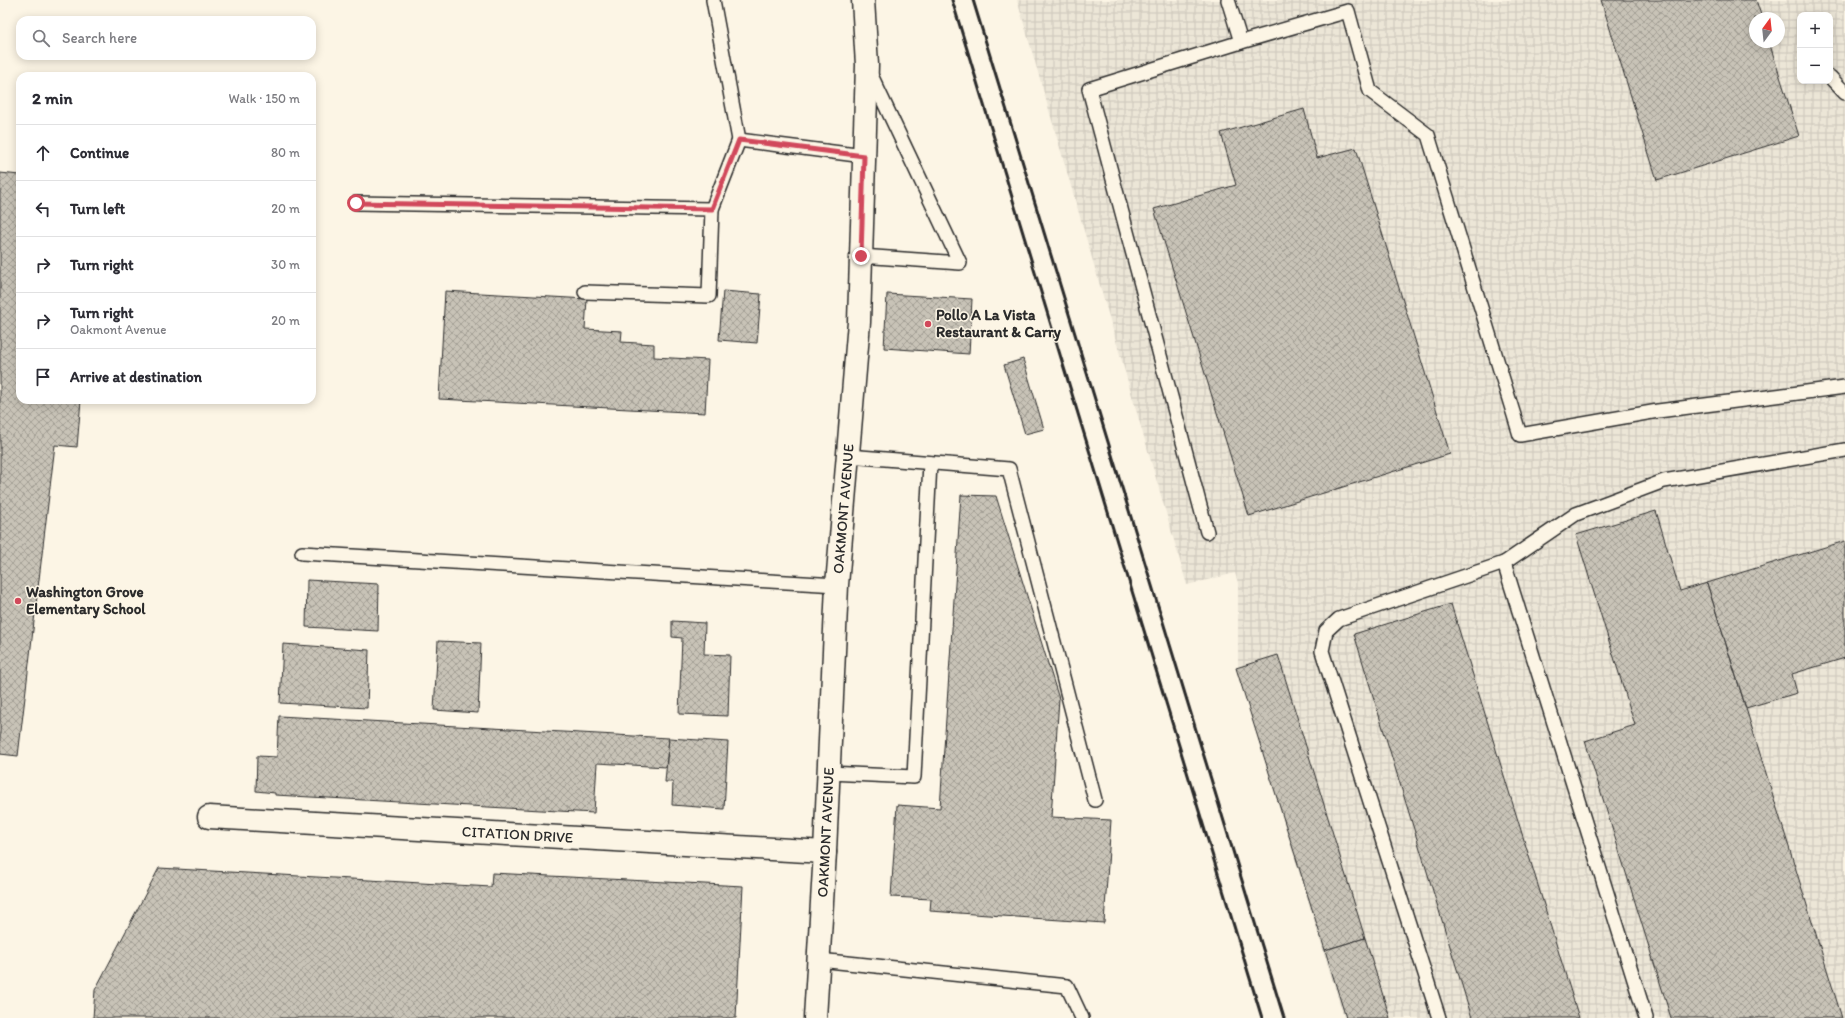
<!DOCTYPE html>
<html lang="en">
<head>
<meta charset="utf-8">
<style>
  body { margin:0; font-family:Itim,sans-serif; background:#f7f7f7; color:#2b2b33 }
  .controls { position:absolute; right:12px; top:12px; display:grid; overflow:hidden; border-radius:8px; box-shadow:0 2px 10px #0003 }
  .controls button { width:36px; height:36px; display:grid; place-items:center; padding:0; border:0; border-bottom:1px solid #e1e1e2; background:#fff; color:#2b2b33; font:20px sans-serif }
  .compass { position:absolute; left:1749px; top:12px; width:36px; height:36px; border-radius:50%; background:#fff; box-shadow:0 2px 10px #0003; rotate:15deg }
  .stop { position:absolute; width:12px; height:12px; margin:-9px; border:3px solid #d1495b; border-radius:50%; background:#fff }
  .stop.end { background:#d1495b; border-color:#fff; box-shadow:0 1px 4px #0008 }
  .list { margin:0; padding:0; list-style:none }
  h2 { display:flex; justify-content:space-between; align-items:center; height:52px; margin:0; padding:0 16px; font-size:17px }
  h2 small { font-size:13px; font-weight:400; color:#7c7c81 }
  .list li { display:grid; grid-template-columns:26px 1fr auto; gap:12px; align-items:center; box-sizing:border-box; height:56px; padding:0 16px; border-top:1px solid #e1e1e2 }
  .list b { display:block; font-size:15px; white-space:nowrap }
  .list p { margin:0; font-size:13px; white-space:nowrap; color:#7c7c81 }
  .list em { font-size:13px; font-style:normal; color:#7c7c81 }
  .icon { flex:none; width:22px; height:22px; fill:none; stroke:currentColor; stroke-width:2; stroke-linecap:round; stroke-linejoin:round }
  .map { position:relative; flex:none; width:1845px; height:1018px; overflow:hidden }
  .search { position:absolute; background:#fff; box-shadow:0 2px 10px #0003; left:16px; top:16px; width:300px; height:44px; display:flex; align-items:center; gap:10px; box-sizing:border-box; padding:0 14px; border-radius:12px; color:#7c7c81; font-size:15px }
  .panel { position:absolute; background:#fff; box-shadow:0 2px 10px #0003; left:16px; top:72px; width:300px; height:332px; border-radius:12px }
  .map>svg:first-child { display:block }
  .industrial { fill:url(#industrial-grid); fill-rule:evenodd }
  .building { fill:url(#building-cross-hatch); stroke:#2b2b2b }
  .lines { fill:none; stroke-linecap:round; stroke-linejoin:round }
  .lane-casing { stroke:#2b2b2b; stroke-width:16 }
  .street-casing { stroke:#2b2b2b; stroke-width:25 }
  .secondary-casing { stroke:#2b2b2b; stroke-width:25 }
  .lane { stroke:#fcf5e5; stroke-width:13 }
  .street { stroke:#fcf5e5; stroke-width:22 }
  .secondary { stroke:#fcf5e5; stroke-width:22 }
  .rail { stroke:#2b2b2b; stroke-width:3 }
  .route { stroke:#d1495b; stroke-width:5 }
  .poi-dot { fill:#d1495b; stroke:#fcf5e5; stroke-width:1.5 }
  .labels { text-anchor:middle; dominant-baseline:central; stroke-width:3; stroke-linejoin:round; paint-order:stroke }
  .poi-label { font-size:15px; font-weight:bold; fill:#2b2b2b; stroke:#fcf5e5; text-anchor:start }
  .street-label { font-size:15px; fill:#2b2b2b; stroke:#fcf5e5 }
</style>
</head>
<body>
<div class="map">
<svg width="1845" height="1018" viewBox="0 0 1845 1018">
  <defs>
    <pattern id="industrial-grid" width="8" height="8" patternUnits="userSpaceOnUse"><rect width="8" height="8" fill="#ece6d7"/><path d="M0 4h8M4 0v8" fill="none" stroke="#cbc5b9"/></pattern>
    <pattern id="building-cross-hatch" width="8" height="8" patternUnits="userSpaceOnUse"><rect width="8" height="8" fill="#c8c3b7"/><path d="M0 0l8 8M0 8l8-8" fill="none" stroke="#a39f95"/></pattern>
  </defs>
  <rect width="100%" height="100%" fill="#fcf5e5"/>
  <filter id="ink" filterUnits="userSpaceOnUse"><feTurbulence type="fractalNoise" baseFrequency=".025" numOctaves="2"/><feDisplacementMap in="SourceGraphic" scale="8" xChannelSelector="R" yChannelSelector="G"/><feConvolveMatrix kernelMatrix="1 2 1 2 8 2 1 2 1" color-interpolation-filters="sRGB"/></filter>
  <g filter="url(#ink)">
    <path class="industrial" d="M1017,0h828v1018h-501l-106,-345v-90l-3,-10 -48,12zM1800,15h30v66h-30zM1755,18h24v24h-24z"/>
    <g class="building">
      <polygon points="1601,0 1756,0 1762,18 1755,18 1755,42 1769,42 1799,136 1657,180"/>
      <polygon points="1304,109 1317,158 1356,148 1450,454 1249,516 1154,209 1236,185 1221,133"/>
      <polygon points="0,173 20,175 20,400 81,400 77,447 55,445 18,756 0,754"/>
      <polygon points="445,291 587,299 585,329 622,331 621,342 654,344 654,357 708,360 705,413 439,399"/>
      <polygon points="723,291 761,294 757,343 719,340"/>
      <polygon points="887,294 972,299 969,354 884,348"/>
      <polygon points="1023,359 1044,429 1025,434 1004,365"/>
      <polygon points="961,495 996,496 1059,699 1051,817 1111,820 1104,923 930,911 931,899 891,897 897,805 940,808"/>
      <polygon points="1656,511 1680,591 1707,583 1842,1018 1671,1018 1585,741 1635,725 1576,535"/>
      <polygon points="1845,541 1845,658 1792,674 1797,693 1746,708 1707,583"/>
      <polygon points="307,580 379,584 378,631 306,627"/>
      <polygon points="1451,604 1579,1018 1472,1018 1354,634"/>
      <polygon points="672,621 705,623 704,654 730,655 728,716 679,714 682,638 672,637"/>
      <polygon points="438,641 481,643 478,713 434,710"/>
      <polygon points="283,644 369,650 367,708 280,703"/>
      <polygon points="1278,655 1365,938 1325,950 1236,668"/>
      <polygon points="279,716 669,738 666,767 597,763 594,813 275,795 275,793 256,791 257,756 277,757"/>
      <polygon points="669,738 728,742 724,809 672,805 673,782 665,782"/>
      <polygon points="159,868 491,887 492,873 743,886 736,1018 93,1018 95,990"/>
      <polygon points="1365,938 1390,1018 1346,1018 1325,950"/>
    </g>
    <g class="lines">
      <defs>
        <g id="lane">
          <polyline points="713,0 739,140 864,156"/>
          <polyline points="1228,0 1241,42 1348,11 1370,91 1428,135 1520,435 1658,411 1845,387"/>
          <polyline points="1830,77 1845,93"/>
          <polyline points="356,203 712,209"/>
          <polyline points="861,256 960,263 870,73"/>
          <polyline points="585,292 709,296 712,209 739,140"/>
          <polyline points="848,456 1009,469 1095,800"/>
          <polyline points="1207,532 1089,89 1241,42"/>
          <polyline points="302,553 837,585"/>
          <polyline points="829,773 914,777 930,463"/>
          <polyline points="819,960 1067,986 1082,1018"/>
          <polyline points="1439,1018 1322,651 1326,631 1339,619 1504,563"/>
          <polyline points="1646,1018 1504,563 1576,514 1664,481 1845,450"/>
        </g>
        <g id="street">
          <path id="s1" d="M209,817l616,35"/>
        </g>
        <g id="secondary">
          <path id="s2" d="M815,1018l10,-166 12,-267 22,-263 8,-257 -4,-65"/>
        </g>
      </defs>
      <use href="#lane" class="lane-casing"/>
      <use href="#street" class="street-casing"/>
      <use href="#secondary" class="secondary-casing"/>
      <use href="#lane" class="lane"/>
      <use href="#street" class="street"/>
      <use href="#secondary" class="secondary"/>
      <g class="rail">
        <polyline points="952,0 1262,1018"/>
        <polyline points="973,0 1284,1018"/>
      </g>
    </g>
  </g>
  <g class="lines" filter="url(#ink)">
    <polyline class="route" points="356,203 712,209 739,140 864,156 861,256"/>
  </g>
  <g class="poi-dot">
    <circle cx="928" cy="324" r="4"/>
    <circle cx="18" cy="601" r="4"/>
  </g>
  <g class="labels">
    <g class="poi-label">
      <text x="936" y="315">Pollo A La Vista<tspan x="936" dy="17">Restaurant &amp; Carry</tspan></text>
      <text x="26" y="592">Washington Grove<tspan x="26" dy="17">Elementary School</tspan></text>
    </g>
    <g class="street-label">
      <text stroke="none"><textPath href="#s2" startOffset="510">OAKMONT AVENUE</textPath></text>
      <text stroke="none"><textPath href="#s2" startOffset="186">OAKMONT AVENUE</textPath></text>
      <text stroke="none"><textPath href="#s1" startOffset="309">CITATION DRIVE</textPath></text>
    </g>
  </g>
</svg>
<div class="controls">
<button>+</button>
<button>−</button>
</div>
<svg class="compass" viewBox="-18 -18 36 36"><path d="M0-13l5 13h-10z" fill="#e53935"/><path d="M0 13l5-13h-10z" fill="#7c7c81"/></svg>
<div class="stop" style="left:356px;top:203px"></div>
<div class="stop end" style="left:861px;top:256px"></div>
<div class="search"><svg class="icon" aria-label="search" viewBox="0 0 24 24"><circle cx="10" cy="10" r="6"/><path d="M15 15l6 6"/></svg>Search here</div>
<section class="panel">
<h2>2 min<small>Walk · 150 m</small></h2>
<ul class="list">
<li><svg class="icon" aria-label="ahead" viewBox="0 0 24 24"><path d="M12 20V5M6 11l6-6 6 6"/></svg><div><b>Continue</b></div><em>80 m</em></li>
<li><svg class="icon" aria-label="left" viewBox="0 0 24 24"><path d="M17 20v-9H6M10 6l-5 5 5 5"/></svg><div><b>Turn left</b></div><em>20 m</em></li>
<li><svg class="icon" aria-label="right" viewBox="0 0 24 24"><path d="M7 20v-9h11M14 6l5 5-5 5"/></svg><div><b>Turn right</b></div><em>30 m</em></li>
<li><svg class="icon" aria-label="right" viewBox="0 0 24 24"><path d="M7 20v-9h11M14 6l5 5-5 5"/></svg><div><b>Turn right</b><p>Oakmont Avenue</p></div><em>20 m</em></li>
<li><svg class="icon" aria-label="arrive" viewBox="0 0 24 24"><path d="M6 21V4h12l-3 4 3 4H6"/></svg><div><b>Arrive at destination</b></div></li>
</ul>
</section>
</div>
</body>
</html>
